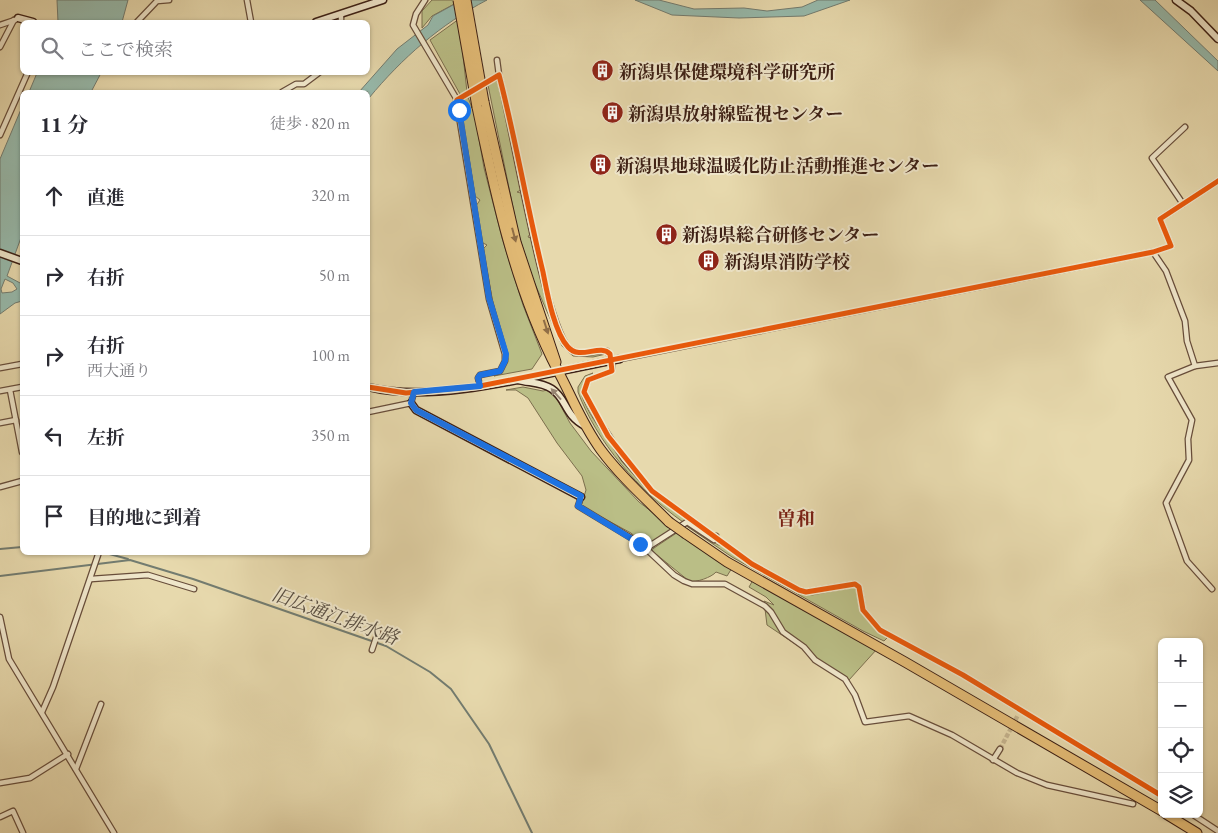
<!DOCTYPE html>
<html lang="ja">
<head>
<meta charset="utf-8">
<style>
  body { margin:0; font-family:"EB Garamond","Noto Serif JP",serif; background:#f2f2f3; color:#2b2b33 }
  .controls { position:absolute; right:15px; bottom:15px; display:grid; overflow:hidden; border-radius:8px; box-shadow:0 1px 4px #0004 }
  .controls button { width:45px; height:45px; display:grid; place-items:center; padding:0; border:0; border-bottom:1px solid #e1e1e2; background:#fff; color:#2b2b33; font:25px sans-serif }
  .stop { position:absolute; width:15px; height:15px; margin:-11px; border:4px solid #1a73e8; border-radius:50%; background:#fff }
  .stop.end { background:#1a73e8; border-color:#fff; box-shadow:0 1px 5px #0008 }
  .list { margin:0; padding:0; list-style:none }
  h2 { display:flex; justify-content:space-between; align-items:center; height:65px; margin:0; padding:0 20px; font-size:21px }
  h2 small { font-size:16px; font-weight:400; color:#7c7c81 }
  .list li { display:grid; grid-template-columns:32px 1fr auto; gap:15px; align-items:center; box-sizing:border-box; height:80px; padding:0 20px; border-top:1px solid #e1e1e2 }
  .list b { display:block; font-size:19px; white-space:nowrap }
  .list p { margin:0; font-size:16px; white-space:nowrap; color:#7c7c81 }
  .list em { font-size:16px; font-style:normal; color:#7c7c81 }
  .icon { flex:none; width:28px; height:28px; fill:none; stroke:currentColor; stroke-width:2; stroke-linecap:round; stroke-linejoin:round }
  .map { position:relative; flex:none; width:1218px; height:833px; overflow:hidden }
  .search { position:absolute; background:#fff; box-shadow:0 1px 4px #0004; left:20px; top:20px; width:350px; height:55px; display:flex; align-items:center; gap:12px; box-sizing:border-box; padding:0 18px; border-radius:8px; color:#7c7c81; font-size:19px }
  .panel { position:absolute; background:#fff; box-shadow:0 1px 4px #0004; left:20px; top:90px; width:350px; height:465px; border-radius:8px }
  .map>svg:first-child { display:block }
  .green { fill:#babe86; stroke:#7c6f4e }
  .water { fill:#97baac; stroke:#737c70; fill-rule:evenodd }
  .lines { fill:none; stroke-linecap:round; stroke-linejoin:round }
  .stream { stroke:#737c70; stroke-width:2 }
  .street-tunnel { stroke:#c5b48f; stroke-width:4.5; stroke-dasharray:4.5 2; stroke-linecap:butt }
  .street-casing { stroke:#684e3b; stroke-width:7 }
  .secondary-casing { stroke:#3d2015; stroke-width:9 }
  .highway-casing { stroke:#3d2015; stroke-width:11 }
  .street { stroke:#efe6ca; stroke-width:4.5 }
  .secondary { stroke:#efe6ca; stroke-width:6 }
  .highway { stroke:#e4bc76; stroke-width:9 }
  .highway-bridge-casing { stroke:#3d2015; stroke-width:11; stroke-linecap:butt }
  .highway-bridge { stroke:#e4bc76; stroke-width:9 }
  .cycleway-casing { stroke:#efe6ca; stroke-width:8 }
  .cycleway { stroke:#e8590c; stroke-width:5 }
  .oneway { fill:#906e46 }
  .oneway2 { fill:#968370 }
  .route { stroke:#1a73e8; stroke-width:6 }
  .labels { text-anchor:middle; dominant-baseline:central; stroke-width:4; stroke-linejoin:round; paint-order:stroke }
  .poi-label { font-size:18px; font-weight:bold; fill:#3d2015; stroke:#efe6ca; text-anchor:start }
  .neighbourhood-label { font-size:19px; font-weight:bold; fill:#7a1f14; stroke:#efe6ca }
  .water-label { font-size:19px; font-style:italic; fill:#584e42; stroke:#efe6ca }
</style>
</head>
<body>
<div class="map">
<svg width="1218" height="833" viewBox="0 0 1218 833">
  <rect width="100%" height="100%" fill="#e7d9ad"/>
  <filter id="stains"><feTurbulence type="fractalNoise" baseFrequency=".004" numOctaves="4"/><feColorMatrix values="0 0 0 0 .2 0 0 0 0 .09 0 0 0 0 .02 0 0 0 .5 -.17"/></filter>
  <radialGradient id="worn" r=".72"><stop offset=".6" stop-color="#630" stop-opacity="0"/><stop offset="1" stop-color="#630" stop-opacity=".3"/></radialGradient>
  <g class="green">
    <polygon points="432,0 455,0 456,3 432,16 422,28 422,11"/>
    <polygon points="459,19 467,92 460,94 430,40"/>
    <path d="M495,81l4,1 24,107 -6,3 7,2 7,38 -3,5 5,2c7,33 14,87 37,113l16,3 20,-3v2l-13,3 -20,-1 -11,-10 -30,-69 -14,-45 -30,-147z"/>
    <polygon points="468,97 475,116 484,168 502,238 523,305 542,354 532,369 494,376 503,371 508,359 493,303 483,249 487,245 481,242 476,206 480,200 475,196 462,112 462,100"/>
    <path d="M593,373c-8,5 -13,14 -11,23 8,26 51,78 71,97 10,10 23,18 34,26l-4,3c-43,-30 -87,-81 -105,-130v-5l7,-11z"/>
    <polygon points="523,387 543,391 547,390 557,399 570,423 591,451 639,502 673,528 646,546 631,533 581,506 586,490 582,476 557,443 528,398 516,390 506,390"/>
    <path d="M685,525h4l29,20h7l79,49 8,1 42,-8 2,2c5,25 10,34 33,47l-5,5 -21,-10 -131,-74z"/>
    <path d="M678,532l54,36 -5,8 -11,-4c-4,5 -20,11 -27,9l-38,-31z"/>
    <polygon points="753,580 877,649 849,680 767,625 764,601 774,605 766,597 749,587"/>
  </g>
  <g class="water">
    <polygon points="57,0 128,0 122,22 58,22"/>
    <path d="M462,0h25c-46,24 -85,58 -118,98l-1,-6h-9l38,-43 31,-24 5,-9z"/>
    <polygon points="635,0 659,0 694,9 744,8 767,11 802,7 818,0 850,0 804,16 739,18 672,15"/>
    <polygon points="1140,0 1155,0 1218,61 1218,71"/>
    <polygon points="37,73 37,72 101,73 91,92 29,92"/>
    <path d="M22,107v128l-15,41 15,8v17l-7,2 -15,11v-155zM5,279l8,4 4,6 -5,3 -10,1 -1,-4z"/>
  </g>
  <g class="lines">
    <g class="stream">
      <polyline points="0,549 22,547"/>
      <polyline points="102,552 128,559"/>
      <polyline points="0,576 130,560 193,579 386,646 430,672 451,689 489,744 532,833"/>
    </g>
    <polyline class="street-tunnel" points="1000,749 1018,715"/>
    <defs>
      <g id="street">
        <polyline points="247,0 251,22"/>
        <polyline points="425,0 416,14 413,25 456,98 489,299 505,354 505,361 500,371 480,375 478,378 480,386"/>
        <polyline points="341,14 341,22"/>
        <polyline points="137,22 157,1 169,0"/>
        <polyline points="0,25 15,20"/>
        <polyline points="0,47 14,20"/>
        <polyline points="497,60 499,75"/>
        <path d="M480,87l19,-12c12,45 46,253 71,274 10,9 24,1 37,2l5,9v11l-24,9 -4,12 12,24 28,43 28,32 100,73 47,26 7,2 49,-8 4,3 4,23 17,20 83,45 199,121"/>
        <polyline points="282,92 296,84 304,84 320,72"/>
        <polyline points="457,100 474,91"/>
        <polyline points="0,135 28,72"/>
        <polyline points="1183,204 1152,158 1185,127"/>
        <polyline points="1153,252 1166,271 1185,321 1187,341 1195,366"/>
        <polyline points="620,359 1153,252 1171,246 1160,219 1218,181"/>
        <polyline points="0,368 22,364"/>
        <polyline points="10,390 22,452"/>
        <polyline points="0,391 22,387"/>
        <polyline points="368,412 411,403 414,392"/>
        <polyline points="0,423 16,420"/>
        <polyline points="0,487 22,481"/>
        <polyline points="581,497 578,506 641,544 674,575 684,581 692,584 725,584 765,606 771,612 783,632 804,647 815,660 845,679 855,695 865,722 909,716 952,735 1017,773 1047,785 1133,804"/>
        <polyline points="645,549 687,522 714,540 716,536"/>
        <polyline points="91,579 148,575 194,589"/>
        <polyline points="1212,589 1187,561 1166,503 1189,460 1188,439 1192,420 1168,377 1195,366 1218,363"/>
        <polyline points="0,617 9,659 114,833"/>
        <polyline points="372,650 378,632"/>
        <polyline points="42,712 53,687 99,552"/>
        <polyline points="993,760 1000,749"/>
        <polyline points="76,769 101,704"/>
        <polyline points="0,783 30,778 68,754"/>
        <polyline points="1192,814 1218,831"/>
        <polyline points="0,817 13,811 23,833"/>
      </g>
      <g id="secondary">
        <polyline points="1176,0 1191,11 1218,39"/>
        <polyline points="18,18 33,22"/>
        <polyline points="316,22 383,0"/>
        <polyline points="0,253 22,261"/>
        <path d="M518,380c11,3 24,2 34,9 15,10 12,26 33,37"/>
        <path d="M368,387c71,18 179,-15 252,-28"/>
        <polyline points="411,403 416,410 581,497"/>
      </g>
      <g id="highway">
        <polyline points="484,102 516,242 556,362"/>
        <path d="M477,107c19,91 38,181 81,264 15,28 24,53 43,79 20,27 45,49 68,72"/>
        <polyline points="686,534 727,562 905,662 1162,811"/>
        <polyline points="1166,814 1197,833"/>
      </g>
    </defs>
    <use href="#street" class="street-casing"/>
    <use href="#secondary" class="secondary-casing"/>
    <use href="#highway" class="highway-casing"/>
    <use href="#street" class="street"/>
    <use href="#secondary" class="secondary"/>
    <use href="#highway" class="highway"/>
    <defs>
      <g id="highway-bridge">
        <polyline points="458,0 477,107"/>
        <polyline points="466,0 484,102"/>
        <polyline points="669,522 686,534"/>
      </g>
    </defs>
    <use href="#highway-bridge" class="highway-bridge-casing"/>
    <use href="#highway-bridge" class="highway-bridge"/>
    <defs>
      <g id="cycleway">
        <path d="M457,100l42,-25c17,65 28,132 44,197 4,20 11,60 25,75 12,14 32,-4 42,7l2,17 -24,9 -4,12 24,44 44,55 100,73 47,26 7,2 49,-8 4,3 4,23 17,20 83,45 199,121"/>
        <polyline points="368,387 406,393 480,386 1153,252 1171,246 1160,219 1218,181"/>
      </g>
    </defs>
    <use href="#cycleway" class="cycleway-casing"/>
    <use href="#cycleway" class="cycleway"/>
  </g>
  <defs><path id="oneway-solid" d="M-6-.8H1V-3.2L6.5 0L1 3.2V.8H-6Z" transform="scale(1.25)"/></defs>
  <g class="oneway">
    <use href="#oneway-solid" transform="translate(514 235) rotate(75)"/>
    <use href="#oneway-solid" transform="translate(546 327) rotate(72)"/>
  </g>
  <use class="oneway2" href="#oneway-solid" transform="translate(556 394) rotate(-132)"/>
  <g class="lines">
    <polyline class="route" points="459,110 489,298 506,354 505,361 500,371 480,375 478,378 480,386 414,392 411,403 416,410 581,496 578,506 640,544"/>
  </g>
  <defs>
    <symbol id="building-disc" viewBox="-11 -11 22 22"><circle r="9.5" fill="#8f2418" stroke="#efe6ca"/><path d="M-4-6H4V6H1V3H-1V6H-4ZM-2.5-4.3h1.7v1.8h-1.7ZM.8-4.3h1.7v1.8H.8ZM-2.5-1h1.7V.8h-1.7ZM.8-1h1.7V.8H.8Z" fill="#fff"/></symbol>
  </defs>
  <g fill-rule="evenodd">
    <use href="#building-disc" x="590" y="58" width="25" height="25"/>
    <use href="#building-disc" x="600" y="100" width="25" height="25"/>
    <use href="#building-disc" x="588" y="152" width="25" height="25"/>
    <use href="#building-disc" x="654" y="222" width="25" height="25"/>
    <use href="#building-disc" x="696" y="248" width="25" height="25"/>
  </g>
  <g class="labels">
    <g class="poi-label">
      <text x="619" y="71">新潟県保健環境科学研究所</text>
      <text x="628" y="113">新潟県放射線監視センター</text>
      <text x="616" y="165">新潟県地球温暖化防止活動推進センター</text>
      <text x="682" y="234">新潟県総合研修センター</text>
      <text x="724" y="261">新潟県消防学校</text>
    </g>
    <g class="neighbourhood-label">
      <text x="796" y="518">曽和</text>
    </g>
    <g class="water-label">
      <text transform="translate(335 616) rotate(20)">旧広通江排水路</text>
    </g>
  </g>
  <rect width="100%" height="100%" filter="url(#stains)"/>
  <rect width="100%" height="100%" fill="url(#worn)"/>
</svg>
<div class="controls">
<button>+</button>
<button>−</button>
<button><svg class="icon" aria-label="locate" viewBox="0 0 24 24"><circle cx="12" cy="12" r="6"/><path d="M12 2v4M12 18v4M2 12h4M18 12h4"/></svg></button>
<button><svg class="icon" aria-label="layers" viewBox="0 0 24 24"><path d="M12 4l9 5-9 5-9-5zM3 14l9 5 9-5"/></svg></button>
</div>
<div class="stop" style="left:459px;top:110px"></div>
<div class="stop end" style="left:640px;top:544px"></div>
<div class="search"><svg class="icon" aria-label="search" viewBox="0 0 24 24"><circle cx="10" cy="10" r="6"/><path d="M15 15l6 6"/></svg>ここで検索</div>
<section class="panel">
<h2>11 分<small>徒歩 · 820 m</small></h2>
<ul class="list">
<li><svg class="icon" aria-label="ahead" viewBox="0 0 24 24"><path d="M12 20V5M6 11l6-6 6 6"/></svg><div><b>直進</b></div><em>320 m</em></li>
<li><svg class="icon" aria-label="right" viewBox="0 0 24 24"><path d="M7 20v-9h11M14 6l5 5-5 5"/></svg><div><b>右折</b></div><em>50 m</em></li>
<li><svg class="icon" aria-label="right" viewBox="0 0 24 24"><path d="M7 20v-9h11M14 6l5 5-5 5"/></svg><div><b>右折</b><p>西大通り</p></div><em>100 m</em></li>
<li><svg class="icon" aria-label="left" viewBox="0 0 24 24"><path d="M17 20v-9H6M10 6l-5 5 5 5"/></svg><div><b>左折</b></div><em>350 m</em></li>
<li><svg class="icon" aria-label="arrive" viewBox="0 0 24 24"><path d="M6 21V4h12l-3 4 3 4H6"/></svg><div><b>目的地に到着</b></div></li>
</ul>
</section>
</div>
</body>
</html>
